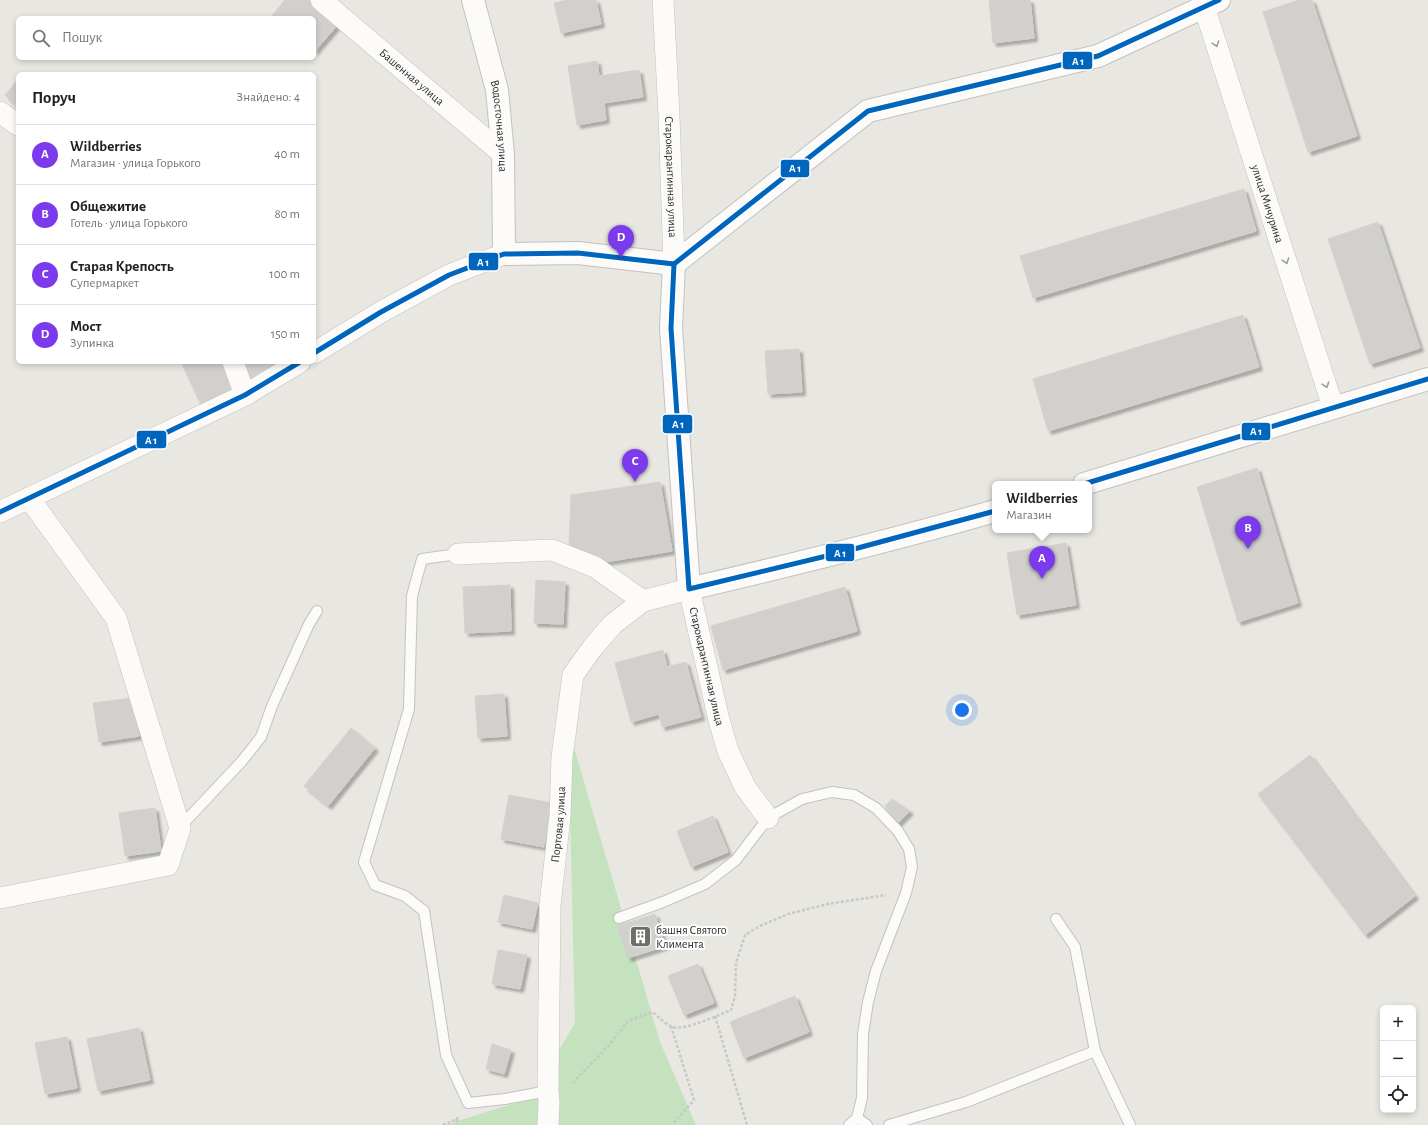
<!DOCTYPE html>
<html lang="uk">
<head>
<meta charset="utf-8">
<style>
  body { margin:0; font-family:"Alegreya Sans",sans-serif; background:#f6f6f6; color:#222 }
  .controls { position:absolute; right:12px; bottom:12px; display:grid; overflow:hidden; border-radius:6px; box-shadow:0 2px 6px #0003 }
  .controls button { width:36px; height:36px; display:grid; place-items:center; padding:0; border:0; border-bottom:1px solid #e0e0e0; background:#fff; color:#222; font:20px sans-serif }
  .you { position:absolute; left:962px; top:710px; width:14px; height:14px; margin:-10px; border:3px solid #fff; border-radius:50%; background:#1a73e8; box-shadow:0 0 0 6px #1a73e833 }
  .badge { display:grid; place-items:center; width:26px; height:26px; border-radius:50%; background:#7c3aed; color:#fff; font-size:13px; font-weight:700 }
  .pin { position:absolute; translate:-50% -33px; filter:drop-shadow(0 1px 2px #0008) }
  .pin::after { content:''; position:absolute; top:21px; width:14px; height:12px; background:inherit; clip-path:polygon(0 0,100% 0,50% 100%) }
  .popup { position:absolute; left:992px; top:481px; width:100px; height:52px; box-sizing:border-box; display:grid; place-content:center; border-radius:6px; background:#fff; filter:drop-shadow(0 1px 3px #0005); font-size:13px; white-space:nowrap; color:#767676 }
  .popup b { font-size:15px; color:#222 }
  .popup::after { content:''; position:absolute; left:50%; top:100%; margin-left:-8px; border:8px solid transparent; border-top-color:#fff }
  .list { margin:0; padding:0; list-style:none }
  h2 { display:flex; justify-content:space-between; align-items:center; height:52px; margin:0; padding:0 16px; font-size:17px }
  h2 small { font-size:13px; font-weight:400; color:#767676 }
  .list li { display:grid; grid-template-columns:26px 1fr auto; gap:12px; align-items:center; box-sizing:border-box; height:60px; padding:0 16px; border-top:1px solid #e0e0e0 }
  .list b { display:block; font-size:15px; white-space:nowrap }
  .list p { margin:0; font-size:13px; white-space:nowrap; color:#767676 }
  .list em { font-size:13px; font-style:normal; color:#767676 }
  .icon { flex:none; width:22px; height:22px; fill:none; stroke:currentColor; stroke-width:2; stroke-linecap:round; stroke-linejoin:round }
  .map { position:relative; flex:none; width:1428px; height:1125px; overflow:hidden }
  .search { position:absolute; background:#fff; box-shadow:0 2px 6px #0003; left:16px; top:16px; width:300px; height:44px; display:flex; align-items:center; gap:10px; box-sizing:border-box; padding:0 14px; border-radius:6px; color:#767676; font-size:15px }
  .panel { position:absolute; background:#fff; box-shadow:0 2px 6px #0003; left:16px; top:72px; width:300px; height:292px; border-radius:6px }
  .map>svg:first-child { display:block }
  .green { fill:#c4e2bd }
  .building { fill:#d1d0cc; stroke:#d3d2cd; filter:url(#shadow) }
  .lines { fill:none; stroke-linecap:round; stroke-linejoin:round }
  .service-casing { stroke:#c2c2c1; stroke-width:12 }
  .minor-casing { stroke:#c2c2c1; stroke-width:22 }
  .tertiary-casing { stroke:#c2c2c1; stroke-width:24 }
  .secondary-casing { stroke:#c2c2c1; stroke-width:24 }
  .path { stroke:#c8c8c7; stroke-width:2.5; stroke-dasharray:3 2; stroke-linecap:butt }
  .service { stroke:#fcfbfa; stroke-width:10 }
  .minor { stroke:#fcfbfa; stroke-width:21 }
  .tertiary { stroke:#fcfbfa; stroke-width:22 }
  .secondary { stroke:#fcfbfa; stroke-width:22 }
  .bus-1-casing { stroke:#fff; stroke-width:8 }
  .bus-1 { stroke:#0065bd; stroke-width:5 }
  .oneway { stroke:#9e9d9d }
  .labels { text-anchor:middle; dominant-baseline:central; stroke-width:4; stroke-linejoin:round; paint-order:stroke }
  .street-label { font-size:12px; fill:#2b2b2b; stroke:#fff }
  .poi-label { font-size:12px; fill:#2b2b2b; stroke:#fff; text-anchor:start }
  .line-badge { stroke:#fff; stroke-width:1.5 }
  .badge-label { font-size:11px; text-anchor:middle; font-weight:bold; fill:#fff }
</style>
</head>
<body>
<div class="map">
<svg width="1428" height="1125" viewBox="0 0 1428 1125">
  <defs>
    <filter id="shadow"><feDropShadow dx="3.5" dy="3.5" stdDeviation="1" flood-color="#0004"/></filter>
  </defs>
  <rect width="100%" height="100%" fill="#e8e7e1"/>
  <polygon class="green" points="568,727 660,1042 696,1125 445,1125 531,1098 575,1023"/>
  <g class="building">
    <polygon points="285,0 314,0 340,22 314,52 314,18 270,18"/>
    <polygon points="567,0 596,0 601,24 561,33 554,3"/>
    <polygon points="989,0 1030,0 1034,38 993,43"/>
    <polygon points="1299,0 1312,0 1357,136 1308,152 1263,12"/>
    <polygon points="597,61 599,76 639,70 643,97 604,103 606,120 577,125 568,66"/>
    <polygon points="18,80 18,107 5,95"/>
    <polygon points="1244,189 1256,231 1033,298 1020,256"/>
    <polygon points="1378,222 1420,348 1370,364 1328,239"/>
    <polygon points="1243,315 1259,367 1048,431 1033,379"/>
    <polygon points="799,349 802,392 768,394 765,351"/>
    <polygon points="181,362 223,362 236,389 201,405"/>
    <polygon points="242,362 291,362 250,381"/>
    <polygon points="1257,468 1298,603 1238,622 1197,487"/>
    <polygon points="660,482 672,551 605,562 569,545 571,495"/>
    <polygon points="1066,543 1076,605 1017,615 1007,553"/>
    <polygon points="536,580 565,582 563,624 534,623"/>
    <polygon points="510,585 511,631 465,633 463,587"/>
    <polygon points="845,587 857,631 723,670 711,626"/>
    <polygon points="663,650 667,667 686,662 701,717 662,727 659,714 631,722 615,663"/>
    <polygon points="504,694 507,736 478,738 475,696"/>
    <polygon points="133,698 139,736 99,742 93,703"/>
    <polygon points="351,728 375,748 328,806 304,786"/>
    <polygon points="1310,755 1415,896 1365,935 1258,794"/>
    <polygon points="509,795 552,803 544,847 501,839"/>
    <polygon points="892,799 910,811 897,824 885,806"/>
    <polygon points="155,808 161,851 125,856 119,813"/>
    <polygon points="713,816 728,852 691,867 677,831"/>
    <polygon points="504,895 538,903 532,929 498,922"/>
    <polygon points="655,914 665,946 628,958 617,926"/>
    <polygon points="498,950 527,955 520,989 492,984"/>
    <polygon points="698,964 714,1003 684,1015 668,976"/>
    <polygon points="795,996 809,1032 744,1058 730,1022"/>
    <polygon points="139,1028 150,1080 98,1091 87,1039"/>
    <polygon points="67,1037 77,1088 45,1094 35,1043"/>
    <polygon points="492,1044 511,1050 504,1074 486,1069"/>
  </g>
  <g class="lines">
    <defs>
      <g id="service">
        <polyline points="458,554 422,559 412,596 409,709 364,862 375,885 405,896 424,911 446,1055 468,1103 505,1099 548,1091"/>
        <polyline points="180,827 242,761 261,737 272,706 309,624 317,611"/>
        <polyline points="619,918 663,902 705,884 736,860 768,818 802,799 832,792 854,795 876,808 898,831 909,849 912,867 906,893 876,971 868,1002 863,1034 862,1098 857,1118 849,1125"/>
        <polyline points="1056,919 1075,947 1095,1051 1130,1125"/>
        <polyline points="857,1118 867,1125"/>
        <polyline points="889,1125 966,1102 1095,1051"/>
      </g>
      <g id="minor">
        <path id="s1" d="M321,0l182,154"/>
        <path id="s2" d="M663,0l6,115 5,149"/>
        <path id="s3" d="M1202,0l131,407"/>
        <polyline points="0,112 18,125"/>
        <polyline points="314,353 381,312 449,275 504,254"/>
        <polyline points="233,362 245,395"/>
        <polyline points="0,512 245,395 300,362"/>
        <polyline points="458,554 552,550 595,567 643,601"/>
        <polyline points="0,898 168,865 180,828 116,618 29,498"/>
        <path id="s4" d="M548,1125l1,-23 -1,-11 2,-186 10,-89 2,-59 11,-82 20,-28 20,-23 30,-23 46,-12 30,131 9,31 17,36 23,31"/>
      </g>
      <g id="tertiary">
        <path id="s5" d="M473,0l24,90 6,64 1,100 74,-1 96,11"/>
      </g>
      <g id="secondary">
        <polyline points="1084,484 1428,379"/>
        <path d="M995,511c-101,29 -203,54 -306,78l-18,-261 3,-64 194,-153 230,-55 121,-56"/>
      </g>
    </defs>
    <use href="#service" class="service-casing"/>
    <use href="#minor" class="minor-casing"/>
    <use href="#tertiary" class="tertiary-casing"/>
    <use href="#secondary" class="secondary-casing"/>
    <g class="path">
      <polyline points="715,1016 747,1125"/>
      <polyline points="671,1026 694,1100 672,1125"/>
      <path d="M573,1083l36,-38 19,-24 24,-9c6,4 13,12 20,15 12,4 47,-12 59,-17l4,-14 1,-33 9,-28 15,-9 28,-12 40,-10 58,-9"/>
      <polyline points="457,1119 457,1125"/>
      <polyline points="443,1125 457,1119 458,1117"/>
    </g>
    <use href="#service" class="service"/>
    <use href="#minor" class="minor"/>
    <use href="#tertiary" class="tertiary"/>
    <use href="#secondary" class="secondary"/>
    <defs>
      <g id="bus-1">
        <polyline points="674,264 671,328 689,589 843,552 995,511"/>
        <polyline points="674,264 868,111 1098,56 1219,0"/>
        <polyline points="314,353 381,312 449,275 504,254 578,253 674,264"/>
        <polyline points="1084,484 1428,379"/>
        <polyline points="0,512 245,395 300,362"/>
      </g>
    </defs>
    <use href="#bus-1" class="bus-1-casing"/>
    <use href="#bus-1" class="bus-1"/>
  </g>
  <defs><path id="oneway-chevron" d="M-2-3.5L2.5 0L-2 3.5" fill="none" stroke-width="1.6" stroke-linecap="round" stroke-linejoin="round"/></defs>
  <g class="oneway">
    <use href="#oneway-chevron" transform="translate(1216 44) rotate(72)"/>
    <use href="#oneway-chevron" transform="translate(1286 261) rotate(72)"/>
    <use href="#oneway-chevron" transform="translate(1326 385) rotate(72)"/>
  </g>
  <defs>
    <symbol id="building-square" viewBox="-11 -11 22 22"><rect x="-9" y="-9" width="18" height="18" rx="4" fill="#6d6d6b" stroke="#fff"/><path d="M-4-6H4V6H1V3H-1V6H-4ZM-2.5-4.3h1.7v1.8h-1.7ZM.8-4.3h1.7v1.8H.8ZM-2.5-1h1.7V.8h-1.7ZM.8-1h1.7V.8H.8Z" fill="#fff"/></symbol>
  </defs>
  <g fill-rule="evenodd">
    <use href="#building-square" x="628" y="924" width="25" height="25"/>
  </g>
  <g class="labels">
    <g class="street-label">
      <text stroke="none"><textPath href="#s1" startOffset="119">Башенная улица</textPath></text>
      <text stroke="none"><textPath href="#s5" startOffset="129">Водосточная улица</textPath></text>
      <text stroke="none"><textPath href="#s2" startOffset="177">Старокарантинная улица</textPath></text>
      <text stroke="none"><textPath href="#s3" startOffset="214">улица Мичурина</textPath></text>
      <text stroke="none"><textPath href="#s4" startOffset="681">Старокарантинная улица</textPath></text>
      <text stroke="none"><textPath href="#s4" startOffset="301">Портовая улица</textPath></text>
    </g>
    <g class="poi-label">
      <text x="656" y="930">башня Святого<tspan x="656" dy="14">Климента</tspan></text>
    </g>
  </g>
  <g class="line-badge">
    <rect x="1062" y="51" width="31" height="19" rx="4" fill="#0065bd"/>
    <rect x="780" y="159" width="30" height="19" rx="4" fill="#0065bd"/>
    <rect x="468" y="252" width="31" height="19" rx="4" fill="#0065bd"/>
    <rect x="662" y="414" width="31" height="20" rx="4" fill="#0065bd"/>
    <rect x="1241" y="422" width="30" height="19" rx="4" fill="#0065bd"/>
    <rect x="136" y="430" width="31" height="19" rx="4" fill="#0065bd"/>
    <rect x="825" y="543" width="30" height="19" rx="4" fill="#0065bd"/>
  </g>
  <g class="badge-label">
    <text x="1078" y="65">A 1</text>
    <text x="795" y="172">A 1</text>
    <text x="483" y="266">A 1</text>
    <text x="678" y="428">A 1</text>
    <text x="1256" y="435">A 1</text>
    <text x="151" y="444">A 1</text>
    <text x="840" y="557">A 1</text>
  </g>
</svg>
<div class="controls">
<button>+</button>
<button>−</button>
<button><svg class="icon" aria-label="locate" viewBox="0 0 24 24"><circle cx="12" cy="12" r="6"/><path d="M12 2v4M12 18v4M2 12h4M18 12h4"/></svg></button>
</div>
<div class="you"></div>
<div class="pin badge" style="left:1042px;top:579px">A</div>
<div class="popup"><b>Wildberries</b>Магазин</div>
<div class="pin badge" style="left:1248px;top:549px">B</div>
<div class="pin badge" style="left:635px;top:482px">C</div>
<div class="pin badge" style="left:621px;top:258px">D</div>
<div class="search"><svg class="icon" aria-label="search" viewBox="0 0 24 24"><circle cx="10" cy="10" r="6"/><path d="M15 15l6 6"/></svg>Пошук</div>
<section class="panel">
<h2>Поруч<small>Знайдено: 4</small></h2>
<ul class="list">
<li><span class="badge">A</span><div><b>Wildberries</b><p>Магазин · улица Горького</p></div><em>40 m</em></li>
<li><span class="badge">B</span><div><b>Общежитие</b><p>Готель · улица Горького</p></div><em>80 m</em></li>
<li><span class="badge">C</span><div><b>Старая Крепость</b><p>Супермаркет</p></div><em>100 m</em></li>
<li><span class="badge">D</span><div><b>Мост</b><p>Зупинка</p></div><em>150 m</em></li>
</ul>
</section>
</div>
</body>
</html>
